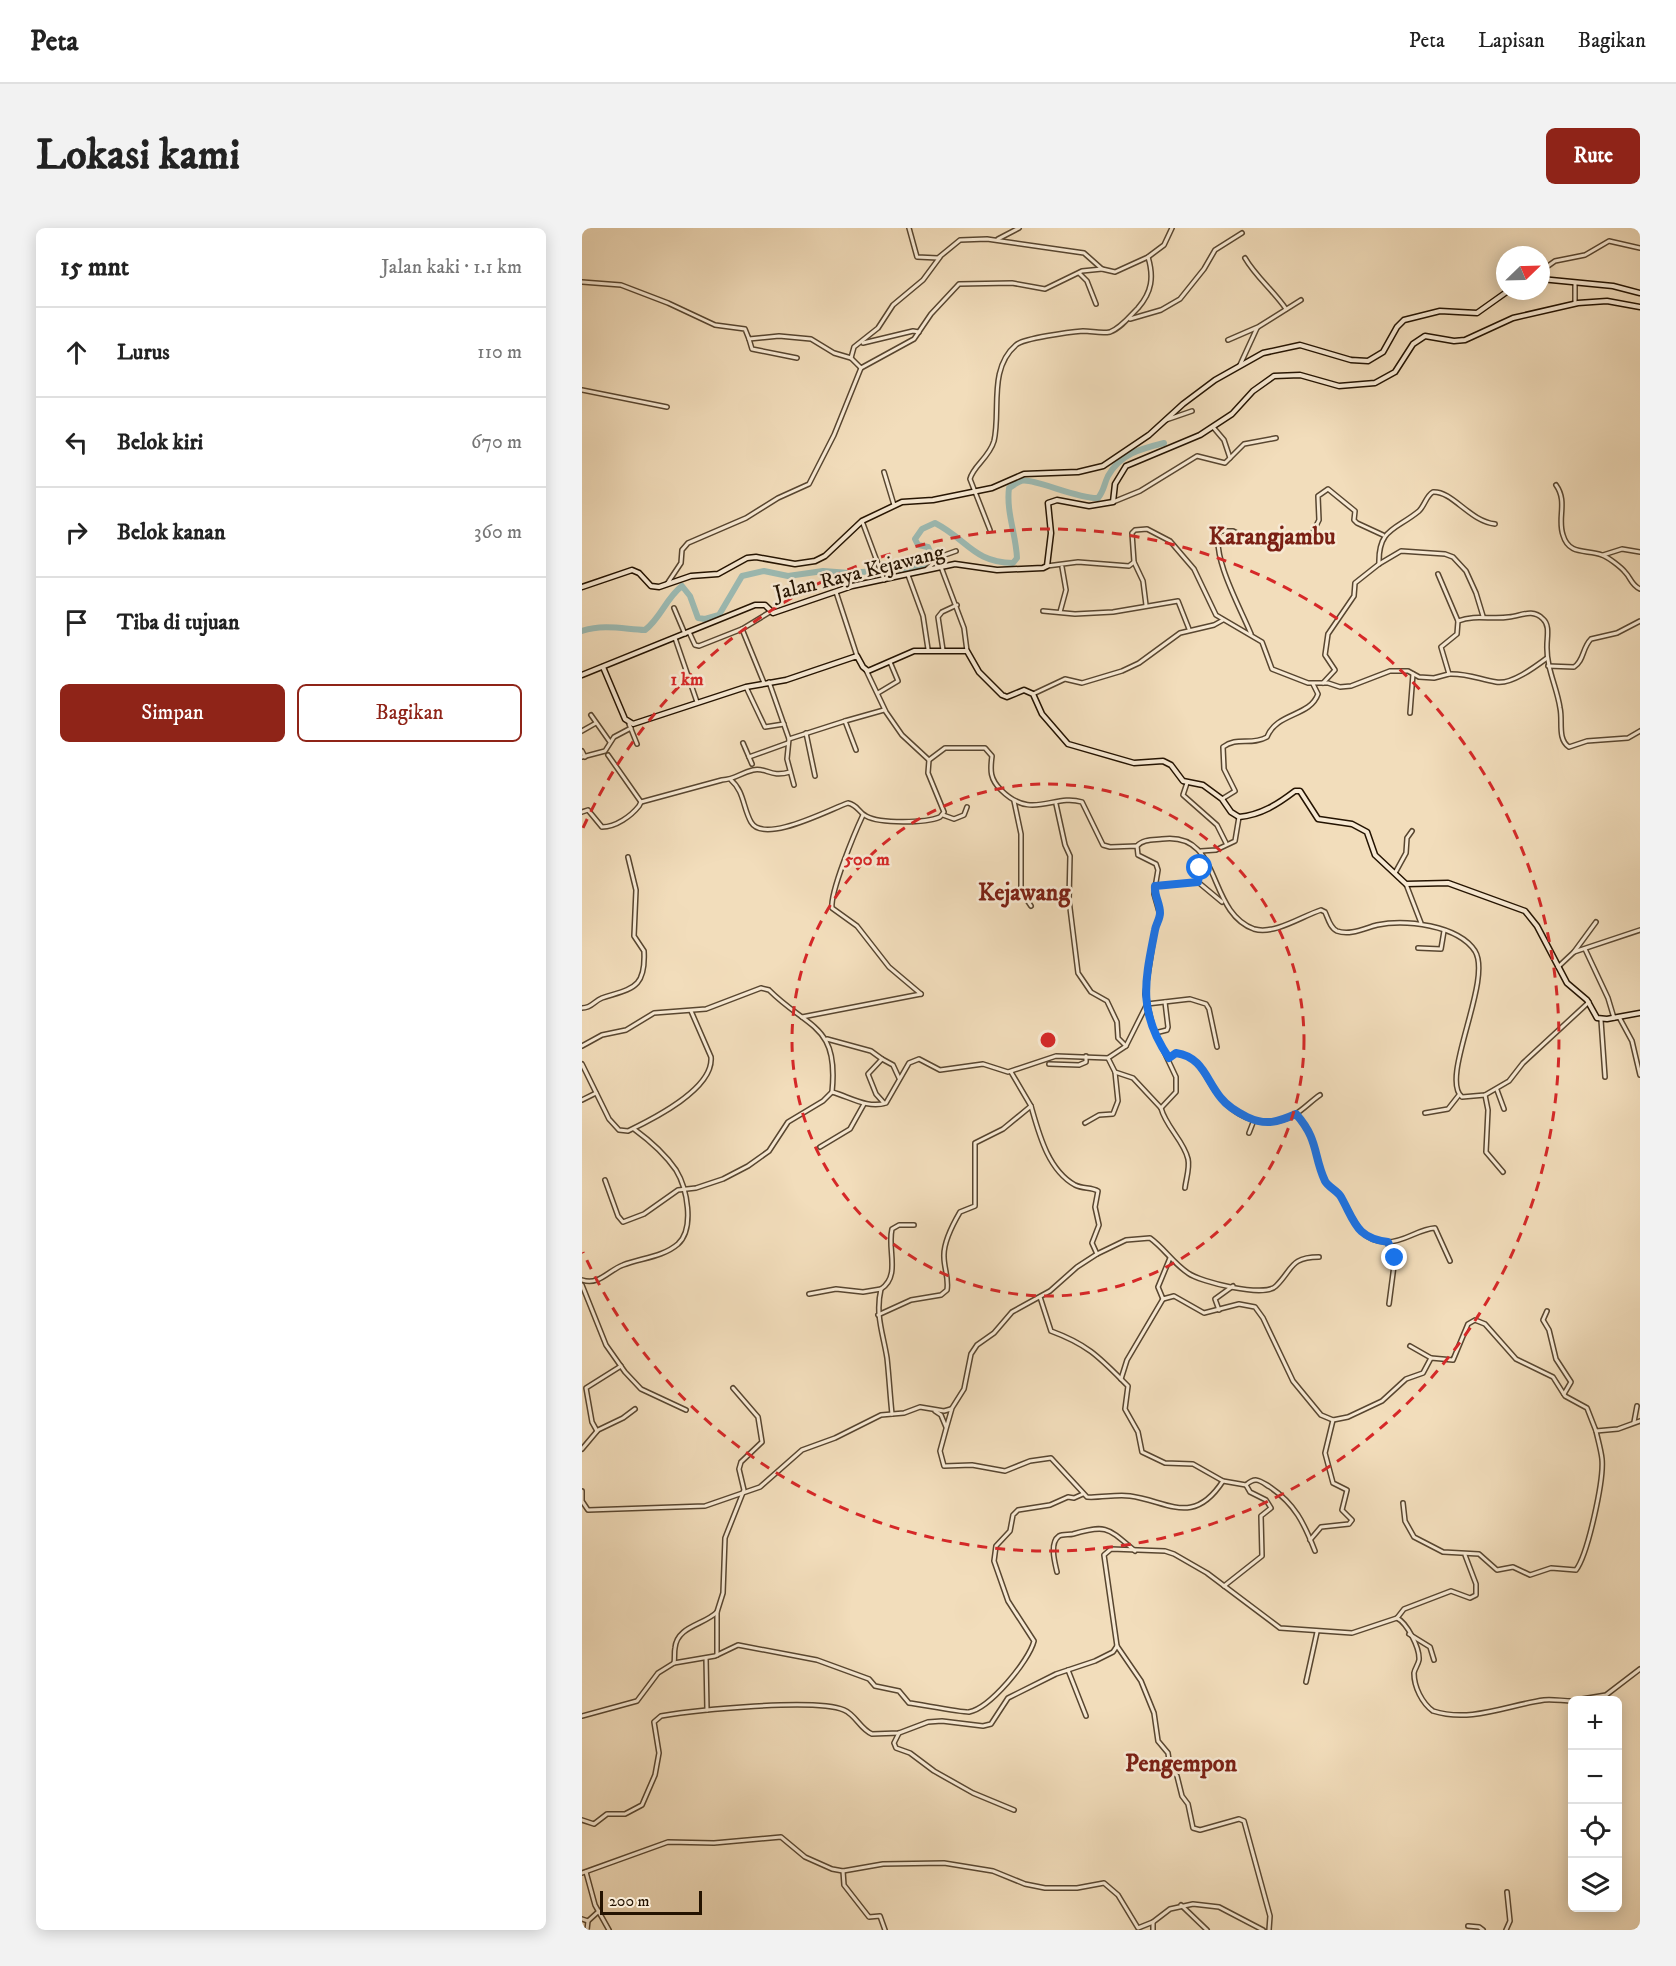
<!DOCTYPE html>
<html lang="id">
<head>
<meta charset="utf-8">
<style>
  body { margin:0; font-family:"IM FELL DW Pica",serif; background:#f2f2f2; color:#222 }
  .controls { position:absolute; right:18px; bottom:18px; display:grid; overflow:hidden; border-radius:9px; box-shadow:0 3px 15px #0003 }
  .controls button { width:54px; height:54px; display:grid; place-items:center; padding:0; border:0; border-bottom:2px solid #e0e0e0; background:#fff; color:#222; font:30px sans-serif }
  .compass { position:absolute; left:914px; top:18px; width:54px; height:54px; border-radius:50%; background:#fff; box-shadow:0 3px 15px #0003; rotate:67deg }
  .scale { position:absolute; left:18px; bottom:15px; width:102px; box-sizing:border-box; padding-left:6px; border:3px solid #241301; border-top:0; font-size:16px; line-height:21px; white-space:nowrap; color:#241301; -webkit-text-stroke:4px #f7e9d3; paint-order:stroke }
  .stop { position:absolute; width:18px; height:18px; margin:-14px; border:4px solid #1a73e8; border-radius:50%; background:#fff }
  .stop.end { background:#1a73e8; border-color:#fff; box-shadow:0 2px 6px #0008 }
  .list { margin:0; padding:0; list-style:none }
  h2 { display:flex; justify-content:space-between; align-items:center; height:78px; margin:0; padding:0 24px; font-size:26px }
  h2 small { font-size:20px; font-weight:400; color:#767676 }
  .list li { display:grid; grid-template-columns:39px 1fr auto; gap:18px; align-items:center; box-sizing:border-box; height:90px; padding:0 24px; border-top:2px solid #e0e0e0 }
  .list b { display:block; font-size:22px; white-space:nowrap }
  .list em { font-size:20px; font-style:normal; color:#767676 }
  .actions { display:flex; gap:12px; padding:18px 24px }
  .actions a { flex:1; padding:14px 0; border:2px solid #8f2418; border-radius:9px; text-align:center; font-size:21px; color:#8f2418 }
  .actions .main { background:#8f2418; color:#fff }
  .icon { flex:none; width:33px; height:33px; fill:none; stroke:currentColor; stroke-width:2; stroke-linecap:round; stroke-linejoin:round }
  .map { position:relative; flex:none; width:1058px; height:1702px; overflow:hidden; border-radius:9px }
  header { display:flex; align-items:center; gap:36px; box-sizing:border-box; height:84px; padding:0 30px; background:#fff; border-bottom:2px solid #e0e0e0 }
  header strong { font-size:28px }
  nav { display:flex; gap:33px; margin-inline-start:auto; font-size:21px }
  .intro { display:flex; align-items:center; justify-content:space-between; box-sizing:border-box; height:144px; padding:0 36px }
  h1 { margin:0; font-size:42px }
  .button { padding:15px 27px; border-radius:9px; background:#8f2418; color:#fff; font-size:21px; font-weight:700 }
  main { display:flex; gap:36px; padding:0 36px }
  aside { flex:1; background:#fff; border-radius:9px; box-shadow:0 3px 15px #0003 }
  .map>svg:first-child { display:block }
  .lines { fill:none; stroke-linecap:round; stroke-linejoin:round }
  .river { stroke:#9cbbb4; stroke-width:6 }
  .street-casing { stroke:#584630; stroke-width:6 }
  .secondary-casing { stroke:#241301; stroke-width:7 }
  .street { stroke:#f7e9d3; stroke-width:3 }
  .secondary { stroke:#f7e9d3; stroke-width:4 }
  .route { stroke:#1a73e8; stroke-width:8 }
  .ring { fill:none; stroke:#d62828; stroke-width:3; stroke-dasharray:10 8 }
  .labels { text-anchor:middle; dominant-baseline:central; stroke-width:5; stroke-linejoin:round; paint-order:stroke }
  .street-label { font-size:21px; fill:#241301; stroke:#f7e9d3 }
  .quarter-label { font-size:24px; font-weight:bold; fill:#7a1f14; stroke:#f7e9d3 }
  .centre { fill:#d62828; stroke:#f7e9d3; stroke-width:3 }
  .ring-label { font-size:18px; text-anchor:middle; font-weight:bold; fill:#d62828; stroke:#f7e9d3; stroke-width:5; stroke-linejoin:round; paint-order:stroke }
</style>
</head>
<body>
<header>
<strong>Peta</strong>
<nav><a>Peta</a><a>Lapisan</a><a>Bagikan</a></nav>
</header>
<div class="intro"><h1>Lokasi kami</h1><a class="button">Rute</a></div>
<main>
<aside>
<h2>15 mnt<small>Jalan kaki · 1.1 km</small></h2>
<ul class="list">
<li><svg class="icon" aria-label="ahead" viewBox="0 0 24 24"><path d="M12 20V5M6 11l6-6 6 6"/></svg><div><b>Lurus</b></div><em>110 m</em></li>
<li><svg class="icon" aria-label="left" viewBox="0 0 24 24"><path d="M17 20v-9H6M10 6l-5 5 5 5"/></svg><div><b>Belok kiri</b></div><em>670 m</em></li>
<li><svg class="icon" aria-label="right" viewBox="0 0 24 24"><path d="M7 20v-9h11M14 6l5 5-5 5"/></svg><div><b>Belok kanan</b></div><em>360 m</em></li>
<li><svg class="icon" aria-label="arrive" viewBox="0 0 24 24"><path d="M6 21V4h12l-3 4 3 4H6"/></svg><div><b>Tiba di tujuan</b></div></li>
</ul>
<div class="actions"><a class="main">Simpan</a><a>Bagikan</a></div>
</aside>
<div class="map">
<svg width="1058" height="1702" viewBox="0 0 1058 1702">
  <rect width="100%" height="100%" fill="#f2ddbb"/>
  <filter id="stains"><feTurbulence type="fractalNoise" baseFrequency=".00333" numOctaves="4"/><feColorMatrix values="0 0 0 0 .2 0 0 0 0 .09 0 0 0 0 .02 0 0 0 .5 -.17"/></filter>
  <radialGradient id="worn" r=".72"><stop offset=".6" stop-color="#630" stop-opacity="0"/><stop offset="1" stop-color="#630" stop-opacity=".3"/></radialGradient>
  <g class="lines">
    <path class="river" d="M0,403c22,-7 41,-2 63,-1 16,-12 21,-32 37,-44l8,10 8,22 7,1 14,-4 23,-39 22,-5 24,5 35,-5 27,2 73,-6 10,-8 -5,-12 -10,-2 -3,-6 7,-10 13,-6c33,17 38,39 78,40l4,-5c-1,-24 -11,-46 -8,-70 4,-2 8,-6 12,-7 11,-4 56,18 77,17 6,-7 6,-14 10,-22 12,-22 32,-27 56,-33"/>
    <defs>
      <g id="street">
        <polyline points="327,0 335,29 356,30 378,12 405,11 502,25 520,41 533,44 566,29 582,17 590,0"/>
        <polyline points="416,11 437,0"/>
        <path d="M663,30c11,19 28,32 41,51"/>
        <polyline points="959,43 973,33 1003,27 1027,13 1058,20"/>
        <polyline points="497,45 505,53 514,76"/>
        <polyline points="0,54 39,57 86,75 133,97 163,101 167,111 197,108 229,111 252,125 269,130 279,140 332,111 349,86 377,56 430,55 463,61 500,43 520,41"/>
        <polyline points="993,75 993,55"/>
        <polyline points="548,91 579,82 598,71 622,41 633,22 660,5"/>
        <polyline points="167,111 170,121 215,130"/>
        <polyline points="646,112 676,99 719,72"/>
        <polyline points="281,115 331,103 337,104"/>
        <polyline points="269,130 272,119 296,100 311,77 341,52 358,29"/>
        <polyline points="658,137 675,100"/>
        <polyline points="0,162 85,179"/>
        <polyline points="584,192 610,183"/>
        <polyline points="648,230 662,216 694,210"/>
        <polyline points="302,244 312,277"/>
        <path d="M974,257c12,17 1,33 7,50 6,21 24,14 39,20 6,2 19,12 23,17 6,6 6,13 15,17"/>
        <polyline points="531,274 558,263 615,228 643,235 648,230 642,212 631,199"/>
        <polyline points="280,293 302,352"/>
        <path d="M408,302l-20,-51c3,-13 19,-21 24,-38 7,-30 -6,-72 22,-96 7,-7 55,-13 67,-14 9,0 18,3 27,1 11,-4 20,-16 28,-24 14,-16 16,-31 10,-51"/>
        <polyline points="1021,327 1040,321 1058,324"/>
        <polyline points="552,334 561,353 564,377"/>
        <path d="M797,336c-1,-36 17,-34 40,-53 6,-6 7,-15 14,-19 20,-1 36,29 62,32"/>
        <path d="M465,338l31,-4 51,4 5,-4 -2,-29 3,-3 12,-1 23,12 24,28 22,46 46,27 10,27 36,14h20l12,4 11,-1 39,-15h18l11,6 15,1 15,-4 -8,-27 16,-13 1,-13c18,-7 33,-1 51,-4 12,-1 23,-9 34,2 7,6 4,18 4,26 -1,23 10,42 13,63 3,13 -3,31 9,39l18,-6 41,-3 12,-7"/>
        <polyline points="359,339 382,400 385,423"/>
        <polyline points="345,341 360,328 374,323"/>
        <polyline points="856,346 876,393"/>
        <polyline points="326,347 341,388 346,421"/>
        <polyline points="85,356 99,335 100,322 106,315 164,290 196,270 227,256 252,207 279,140"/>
        <polyline points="254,364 275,428"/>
        <polyline points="92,380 103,406"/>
        <polyline points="461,383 493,386 531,384 596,373 607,401"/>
        <polyline points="478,384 484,362 480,339"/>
        <polyline points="160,401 182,455"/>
        <polyline points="107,404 113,417 117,418 160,401 188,384"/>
        <path d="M669,406c-11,-27 -39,-76 -32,-103h14l25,13 53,-8 8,-16 -1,-24 10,-7 27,22 -1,9 3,3 26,12"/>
        <polyline points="93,410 115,474"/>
        <polyline points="361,422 356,389 360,384 375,377"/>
        <path d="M966,438l26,1c10,-6 8,-19 17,-28l26,-6 23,-12"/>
        <path d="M867,446c17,-1 30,5 47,8 15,3 39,-15 51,-24"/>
        <polyline points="187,454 207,511 205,531 212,557"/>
        <polyline points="741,455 753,442 743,427 746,406 772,368 773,355 797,336 819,323 863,326 871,329 884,343 894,365 901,388"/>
        <polyline points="164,459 183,499 202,496"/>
        <polyline points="296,465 316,453 308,434"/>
        <polyline points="451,466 483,451 500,455 540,443 557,435 598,405 632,397 641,392"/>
        <polyline points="828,485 831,446"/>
        <polyline points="9,487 28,514"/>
        <polyline points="47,496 55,516"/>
        <polyline points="0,503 14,495"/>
        <polyline points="224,505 233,548"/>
        <polyline points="207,511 263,493"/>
        <polyline points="161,515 167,529"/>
        <polyline points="274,522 263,493 302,482"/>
        <polyline points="0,523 3,529"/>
        <polyline points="0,529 23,523 32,509 49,500"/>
        <path d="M347,532l16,-12h40l7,8c-2,15 -2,23 9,34 31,31 53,3 81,12l21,43 7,2 27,-1 1,9 18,9 2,6 -4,24 6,21 -5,14 -10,65 8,34 23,49v15l-15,16 -28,-30 -18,-6 -7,-14"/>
        <polyline points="170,536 167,529 206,515"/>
        <path d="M149,552c13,11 12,28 20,42 13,23 81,-14 97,-19 10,2 10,9 18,13 14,8 60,7 74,1l4,-5 -16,-39 1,-13 -27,-25 -16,-23 -20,-42"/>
        <polyline points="605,555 601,567 635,597 644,615"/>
        <path d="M640,571l13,-8 -11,-22 -1,-22c14,-11 28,-1 44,-10 10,-25 43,-20 51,-43l-5,-10"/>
        <polyline points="432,573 439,606 439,663 449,678"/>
        <path d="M59,574l81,-22c14,-1 18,-7 31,-10 14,-3 17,8 37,2"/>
        <polyline points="474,576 483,617 488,628 487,672 496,745 509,764 525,773 535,794 536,810 544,818"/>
        <path d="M0,584l6,-2 14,17c14,0 29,-11 37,-21l2,-4 -33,-47"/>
        <path d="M281,587c-8,17 -33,77 -31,93l25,18 32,41 32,27"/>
        <polyline points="361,587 372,591 382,587 385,579"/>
        <path d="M555,618c6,-7 16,-6 25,-7 61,-8 44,73 92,90 21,6 48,-13 67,-19l4,2c3,6 5,16 12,19 13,5 28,-3 40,-6 28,-6 81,0 98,26 18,29 -36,128 -13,146l23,-2 24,-14 14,-18 66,-61"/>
        <polyline points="813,645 824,625 825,610 830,603"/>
        <polyline points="824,656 839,695"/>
        <polyline points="573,658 616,654"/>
        <polyline points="640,674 616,654 620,631 619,623 634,622 653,613 657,589"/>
        <polyline points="836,720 859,721 862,703"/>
        <polyline points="1003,721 1026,770 1032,790"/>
        <polyline points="992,724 1014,694"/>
        <polyline points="976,739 992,724 1058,702"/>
        <path d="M0,780c10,0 12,-7 20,-10 30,-10 44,-9 42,-47l-10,-15 2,-46 -8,-33"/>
        <polyline points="220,789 339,766"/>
        <polyline points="1037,789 1050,813 1058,847"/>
        <polyline points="1019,792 1023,849"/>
        <polyline points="573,805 585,802 586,799 583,774"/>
        <polyline points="245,811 289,823 300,831 286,846 294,866 302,875"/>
        <path d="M0,818l20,-11 24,-5 28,-17 52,-4 55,-21 8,2c39,39 70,34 63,102l-9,9 -35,21 -19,29 -21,15 -25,13 -27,9 -18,2 -34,24 -21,8 -5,-6 -13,-36"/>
        <path d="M587,830l7,-5c27,4 29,27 44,44 19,24 48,32 74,18 9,-5 17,-14 26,-20"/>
        <polyline points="300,831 311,837 317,850"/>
        <path d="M0,836l27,55 10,11 9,1c25,-12 86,-42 83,-74l-20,-46"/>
        <polyline points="467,836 497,837 504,834 504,828"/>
        <polyline points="915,862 922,881"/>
        <path d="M250,864c18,5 36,17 54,11l23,-40 10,-4 21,11 43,-6 25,8 48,-16 52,2 18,-12 21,-42 43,-5 16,5 3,5 8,38"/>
        <polyline points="903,867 906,882 904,924 921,944"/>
        <polyline points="0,872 14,865"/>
        <path d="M449,878c8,28 17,64 44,79 8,4 16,2 23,6l-3,16 4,18 -7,18 5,11"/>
        <path d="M579,880c5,19 23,33 27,51 2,9 -2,20 -3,29"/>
        <polyline points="843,885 866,881 877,867"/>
        <path d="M714,886c23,26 17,41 29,67 4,7 12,9 16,16 12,20 18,45 46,45 18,0 31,-13 48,-14l15,33"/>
        <polyline points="503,895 517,887 531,886 536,873 533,844"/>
        <polyline points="667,905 672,892"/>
        <polyline points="238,919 268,901 282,876"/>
        <polyline points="805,1014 813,1030 807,1076"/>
        <polyline points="588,1030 576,1059 581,1071 592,1068 622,1085 657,1076 673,1079 681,1090 711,1153 739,1187 751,1192 766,1189 800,1173 824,1151 841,1145 849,1130 871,1132 886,1096 893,1092 903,1096 934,1131 971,1149 983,1168 1005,1180 1014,1203 1036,1201 1058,1193"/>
        <path d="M0,1052c17,6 27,-10 41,-15 18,-7 40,-8 55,-21 17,-16 9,-56 -2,-74 -11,-16 -27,-30 -42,-41"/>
        <polyline points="0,1057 24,1117 43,1144 59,1161 104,1182"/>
        <polyline points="227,1066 254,1061 281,1064 299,1061"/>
        <path d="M458,1069l11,34c38,14 49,27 77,55l-3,23 13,23 4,20 23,11 28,1 30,17 23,4c10,-9 14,-4 24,2 25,17 34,36 45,64"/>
        <polyline points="637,1082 633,1071 651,1058"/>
        <polyline points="965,1083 961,1092 967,1102 974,1131 989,1154 982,1166"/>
        <path d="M296,1087l33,-15 30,-5 6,-5c2,-12 -3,-22 -3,-33 -1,-15 9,-33 16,-45l15,-6v-63l28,-14 28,-23 -20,-34"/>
        <polyline points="828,1118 849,1130"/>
        <polyline points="539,1151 545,1132 581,1071"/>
        <polyline points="353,1183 359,1187 364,1199"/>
        <path d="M310,1186c-2,-19 -3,-38 -5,-56 -4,-25 -12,-43 -6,-69 20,-13 6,-40 11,-60l7,-4h15"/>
        <polyline points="1052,1194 1055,1178"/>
        <polyline points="15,1203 10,1194 4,1160 39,1138"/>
        <polyline points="0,1221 16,1202 41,1190 53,1181"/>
        <path d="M641,1253c-30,46 -55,20 -93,15 -14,-2 -29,2 -43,1l-36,-39 -21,3 -25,10 -33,-6 -28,1 -4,-15 6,-22 6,-21 12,-19 7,-35 6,-9 17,-12 18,-21 38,-21 27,-24 20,-13 29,-14 24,-2c14,10 23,25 38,35 12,9 77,25 88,13 17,-17 14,-29 43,-29"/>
        <polyline points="0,1263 0,1273 6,1282 123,1278 178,1259 220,1222 253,1210 299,1187 322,1185 338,1179 362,1183 369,1181"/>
        <path d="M821,1275l2,18 9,16 29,15 36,2 18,16 16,-3 17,8 21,-7 25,2c12,-16 28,-90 26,-111 -1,-9 -4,-19 -6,-28"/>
        <polyline points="728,1312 739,1299 767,1296 770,1292 760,1282 765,1262 751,1255 743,1225 751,1192"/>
        <path d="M475,1344c-2,-9 -8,-29 2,-36 4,-2 10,-1 14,-2 34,-10 35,-6 62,17"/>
        <polyline points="642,1358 680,1328 679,1288 689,1280 684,1272 668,1264 664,1257"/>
        <polyline points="815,1390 822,1381 869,1363 888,1370 894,1367 894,1356 883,1327"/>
        <polyline points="827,1406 848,1419 852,1432"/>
        <polyline points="535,1418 559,1453 572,1485 576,1513 586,1525 588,1539 595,1548 600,1568 606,1576 611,1600 618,1602 657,1591 662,1593 688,1688 687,1702"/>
        <polyline points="135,1427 135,1384 141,1365 143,1310 162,1262 157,1241 159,1234 180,1214 176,1189 151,1160"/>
        <polyline points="124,1430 125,1482"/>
        <path d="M92,1435c1,-5 0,-10 1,-15 2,-22 29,-23 42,-36"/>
        <polyline points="486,1442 504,1488"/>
        <polyline points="724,1454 735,1404"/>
        <polyline points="994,1472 1024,1467 1058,1441"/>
        <path d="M0,1488l55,-15 21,-28 16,-10 41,-7 23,-11 79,15 52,19 6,7 24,5 10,12c9,1 56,10 60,9 21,-4 60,-51 65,-71l-26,-40 -14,-40 2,-15 14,-15 3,-16 5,-5 32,-5 18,-8 6,1 9,-4"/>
        <polyline points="317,1505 312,1515 314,1520 328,1525 352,1543 391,1565 432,1582"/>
        <path d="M0,1592l12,4 13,-10h18l17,-9 13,-30 4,-22 -5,-31 7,-6c34,-6 154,-18 183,-6 12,5 16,19 28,24l27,-1 29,-11 14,-1 41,5 8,-2 17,-26 48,-24 39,-13 18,-9 4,-6 -13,-91 7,-6 54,2 9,3 33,19 73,55 72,5 45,-15c10,5 23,30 22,42 -1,5 -4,8 -5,13 0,14 8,30 19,38 38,12 75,-6 111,-11 9,-1 19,1 28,1"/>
        <polyline points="261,1643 262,1657 287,1689 298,1688 303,1702"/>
        <polyline points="4,1644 13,1677 27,1702"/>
        <polyline points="0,1645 86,1614 132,1615 199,1609 223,1629 250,1641 261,1643 301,1636 362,1635 411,1643 443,1656 463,1660 495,1660 522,1655 536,1667 556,1700 571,1694 588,1681 611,1676 637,1679 681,1702"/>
        <polyline points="599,1677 625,1702"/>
        <polyline points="0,1691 6,1693"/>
        <polyline points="886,1698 897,1699 901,1702"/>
        <polyline points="5,1702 6,1693 17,1683"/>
        <polyline points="571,1702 571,1694"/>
        <polyline points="924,1702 928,1693 925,1664"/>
      </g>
      <g id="secondary">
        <polyline points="959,51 1031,58 1058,65"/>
        <polyline points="0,359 50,342 57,345 69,358 77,359 109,348 136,346 165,330 174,329 213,336 233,333 243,328 280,293 320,274 351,272 410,260 442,246 496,244 521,238 567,207 601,176 633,152 681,125 718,117 769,132 786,133 801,124 815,99 822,92 858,83 895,85 926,63"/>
        <path d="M21,439l22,52 8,5 113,-37 40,-7 71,-24 6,11 5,4 46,-20h53l12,21 23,23 5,2 17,-7 9,4 9,20 26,30 66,19 29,-2 8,4 12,16 20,4 19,14 9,13 8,5c22,-2 39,-13 56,-26h5l18,28 34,5 15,8 8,23 31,29 42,-1 77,28 12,15 30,57 20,17 10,18 10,1 33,-6"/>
        <polyline points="0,447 173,377 183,377 191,385 270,358 373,336 415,342 461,340 465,338 469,305 466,275 475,272 507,278 531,274 533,256 544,238 618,207 650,186 671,163 692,148 718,147 757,158 793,155 813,144 831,116 843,108 872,113 883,112 931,90 996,75 1025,73 1058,79"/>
      </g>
    </defs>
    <use href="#street" class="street-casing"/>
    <use href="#secondary" class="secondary-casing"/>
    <use href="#street" class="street"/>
    <use href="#secondary" class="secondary"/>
  </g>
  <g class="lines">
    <path class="route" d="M618,640l-2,14 -43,4c-1,10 5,17 5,27 0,6 -4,11 -5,17 -10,51 -18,81 14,128l7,-5c27,4 30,27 45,45 7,9 16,14 26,19 19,9 31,5 49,-3 23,26 17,41 29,67 4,7 12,9 16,16 14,25 15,41 47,45l7,16"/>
  </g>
  <g class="ring">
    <circle cx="466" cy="812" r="256"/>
    <path d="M1 600A511 511 0 1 1 1 1024"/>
  </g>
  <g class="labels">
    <g class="street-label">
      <text transform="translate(277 345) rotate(-14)">Jalan Raya Kejawang</text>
    </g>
    <g class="quarter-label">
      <text x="690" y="309">Karangjambu</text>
      <text x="442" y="665">Kejawang</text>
      <text x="599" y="1536">Pengempon</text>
    </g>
  </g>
  <circle cx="466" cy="812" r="9" class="centre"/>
  <g class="ring-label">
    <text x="105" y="457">1 km</text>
    <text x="285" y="637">500 m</text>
  </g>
  <rect width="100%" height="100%" filter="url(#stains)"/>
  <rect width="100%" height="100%" fill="url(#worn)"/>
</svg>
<div class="controls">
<button>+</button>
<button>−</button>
<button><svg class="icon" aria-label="locate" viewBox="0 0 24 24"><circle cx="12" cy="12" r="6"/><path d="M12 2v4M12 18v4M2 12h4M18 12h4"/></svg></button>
<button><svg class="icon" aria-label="layers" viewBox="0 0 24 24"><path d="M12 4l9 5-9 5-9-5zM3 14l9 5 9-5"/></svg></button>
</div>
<svg class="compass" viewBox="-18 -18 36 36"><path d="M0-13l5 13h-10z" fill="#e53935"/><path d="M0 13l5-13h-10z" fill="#767676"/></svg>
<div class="scale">200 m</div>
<div class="stop" style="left:618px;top:640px"></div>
<div class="stop end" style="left:813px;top:1030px"></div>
</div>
</main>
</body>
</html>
